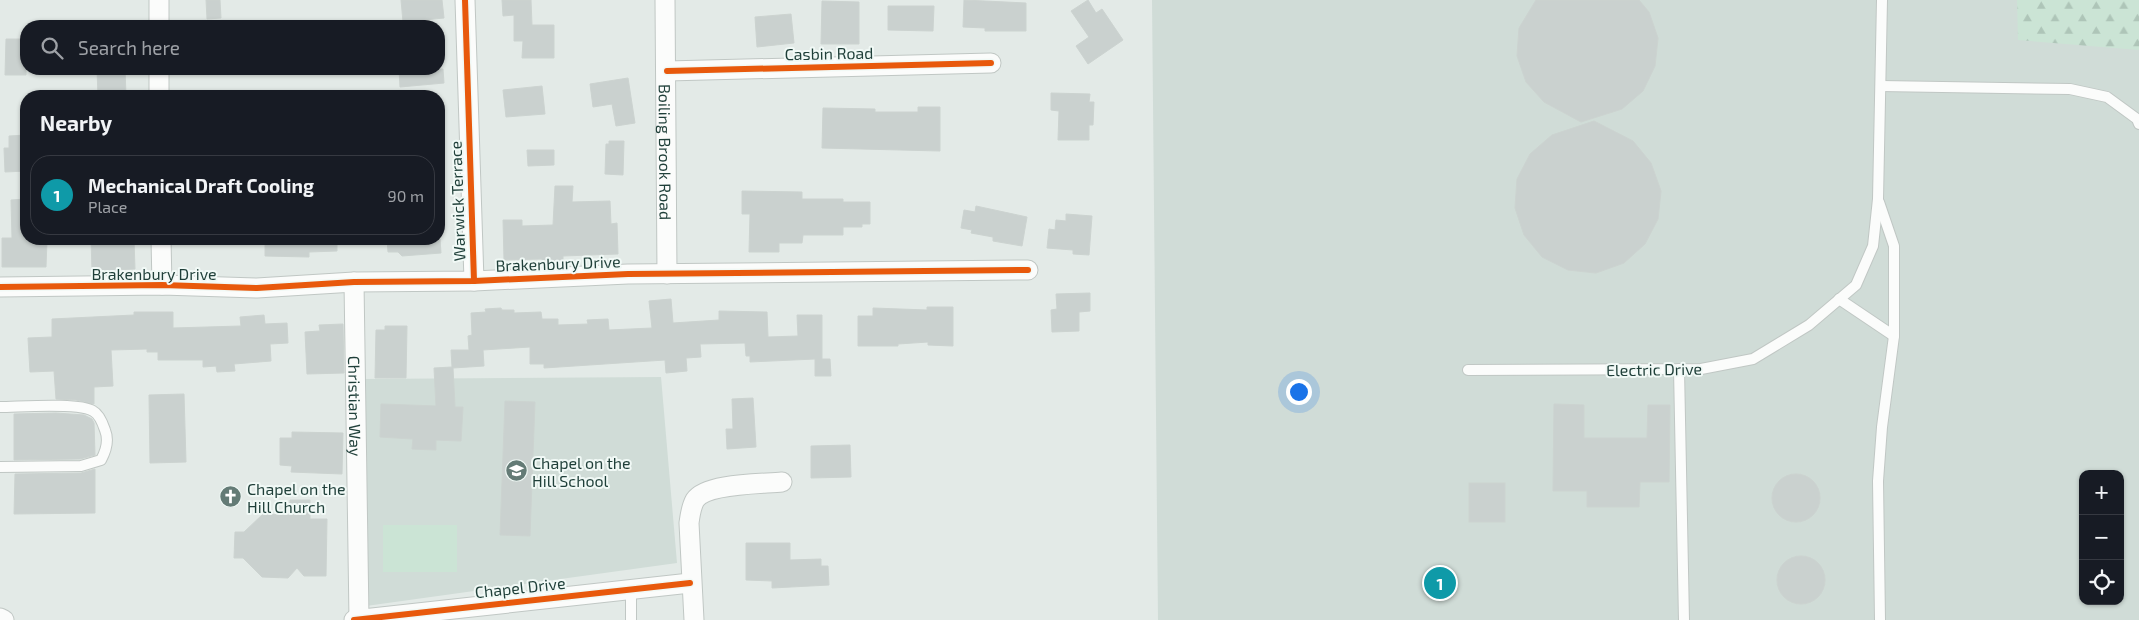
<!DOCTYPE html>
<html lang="en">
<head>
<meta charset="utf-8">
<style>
  body { margin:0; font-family:"Exo 2",sans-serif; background:#242831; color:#f1f3f6 }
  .controls { position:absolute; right:15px; bottom:15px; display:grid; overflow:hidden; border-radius:10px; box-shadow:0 1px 4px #0004 }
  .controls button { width:45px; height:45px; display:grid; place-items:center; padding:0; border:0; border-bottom:1px solid #363941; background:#171b24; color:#f1f3f6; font:25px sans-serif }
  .you { position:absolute; left:1298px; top:391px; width:18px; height:18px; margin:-12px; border:4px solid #fff; border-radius:50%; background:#1a73e8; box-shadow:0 0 0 8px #1a73e833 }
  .badge { display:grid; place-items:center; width:32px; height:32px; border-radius:50%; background:#2563eb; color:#fff; font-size:16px; font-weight:700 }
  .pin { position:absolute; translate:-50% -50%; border:2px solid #fff; box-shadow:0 1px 5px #0006 }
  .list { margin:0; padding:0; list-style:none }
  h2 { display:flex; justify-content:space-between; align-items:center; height:65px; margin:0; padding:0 20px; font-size:21px }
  h2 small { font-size:16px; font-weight:400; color:#9ea1a6 }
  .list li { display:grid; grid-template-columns:32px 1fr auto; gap:15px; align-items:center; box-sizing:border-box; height:80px; margin:0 10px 10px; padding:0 10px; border:1px solid #363941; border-radius:20px }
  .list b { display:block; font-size:19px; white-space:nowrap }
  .list p { margin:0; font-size:16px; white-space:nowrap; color:#9ea1a6 }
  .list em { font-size:16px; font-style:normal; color:#9ea1a6 }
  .icon { flex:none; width:28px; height:28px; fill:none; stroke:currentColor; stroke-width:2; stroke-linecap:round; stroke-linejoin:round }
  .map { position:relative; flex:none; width:2139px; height:620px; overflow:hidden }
  .search { position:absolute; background:#171b24; box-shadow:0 1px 4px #0004; left:20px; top:20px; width:425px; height:55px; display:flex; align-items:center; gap:12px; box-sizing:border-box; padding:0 18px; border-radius:20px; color:#9ea1a6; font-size:19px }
  .panel { position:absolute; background:#171b24; box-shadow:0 1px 4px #0004; left:20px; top:90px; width:425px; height:155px; border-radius:20px }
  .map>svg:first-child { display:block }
  .built { fill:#d0dcd7; fill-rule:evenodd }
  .green { fill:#cbe4d5 }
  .forest { fill:url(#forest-firs) }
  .building { fill:#cad1cf; stroke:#ccd3d0 }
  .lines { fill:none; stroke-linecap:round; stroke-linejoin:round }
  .lane-casing { stroke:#c0c7c4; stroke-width:12 }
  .street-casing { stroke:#c0c7c4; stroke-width:21 }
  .lane { stroke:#fbfcfb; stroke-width:10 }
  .street { stroke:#fbfcfb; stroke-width:19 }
  .cycleway-casing { stroke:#f1f9f6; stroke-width:9 }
  .cycleway { stroke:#e8590c; stroke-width:6 }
  .labels { text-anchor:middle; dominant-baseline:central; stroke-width:4; stroke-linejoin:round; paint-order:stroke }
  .street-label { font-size:16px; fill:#1f3f39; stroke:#f1f9f6 }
  .poi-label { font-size:16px; fill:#1f3f39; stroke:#f1f9f6; text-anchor:start }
</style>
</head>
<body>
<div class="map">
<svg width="2139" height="620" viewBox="0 0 2139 620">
  <defs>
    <pattern id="forest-firs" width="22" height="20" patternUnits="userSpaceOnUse" patternTransform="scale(1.25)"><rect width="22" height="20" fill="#cbe4d5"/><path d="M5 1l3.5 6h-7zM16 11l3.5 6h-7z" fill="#aec5b8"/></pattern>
  </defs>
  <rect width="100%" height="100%" fill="#e3eae7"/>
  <g class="built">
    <path d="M1152,0h987v620h-981zM2083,474h37v127h-37z"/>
    <polygon points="661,377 677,563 366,606 362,379"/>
  </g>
  <rect class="green" x="383" y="525" width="74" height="47"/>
  <polygon class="forest" points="2017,0 2139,0 2139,50 2018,40"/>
  <g class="building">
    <polygon points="206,0 220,0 221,18 207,19"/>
    <polygon points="401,0 442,0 444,18 403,22"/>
    <polygon points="502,0 531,0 532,25 554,25 554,58 522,58 523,41 514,41 514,15 503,16"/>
    <polygon points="964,0 1026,3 1026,31 985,31 985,28 963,27"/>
    <polygon points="1088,0 1096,13 1102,9 1123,40 1088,64 1076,46 1089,37 1071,11"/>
    <polygon points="1536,0 1639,0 1649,12 1658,38 1655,66 1643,91 1622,109 1581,122 1544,102 1526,82 1517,56 1519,28"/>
    <polygon points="822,1 859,2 859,44 821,44"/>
    <polygon points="888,6 934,6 933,31 888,30"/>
    <polygon points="791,14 794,43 757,47 755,17"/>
    <polygon points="6,39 26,39 26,75 5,75"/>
    <polygon points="97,69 125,69 126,96 98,96"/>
    <polygon points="399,69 443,69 444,83 400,87"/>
    <polygon points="628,78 635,123 616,126 612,104 593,107 590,84"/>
    <polygon points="542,86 545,114 506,117 503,90"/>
    <polygon points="1051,93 1090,94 1089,102 1094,102 1093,125 1089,125 1089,140 1058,140 1059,111 1051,110"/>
    <polygon points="918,107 940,107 940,151 822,148 823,108 875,109 875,112 918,112"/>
    <polygon points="1594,121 1633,141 1651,163 1661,191 1658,219 1645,244 1624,263 1596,273 1568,270 1542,257 1524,235 1515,208 1517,179 1530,154 1552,135"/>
    <polygon points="26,135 26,171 5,172 4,148 9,148 9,136"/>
    <polygon points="609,141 624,141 623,175 605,174 606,144 609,144"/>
    <polygon points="527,150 554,150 554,165 528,166"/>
    <polygon points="555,186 573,186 572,202 610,201 611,224 617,223 618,254 563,256 563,266 543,267 542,259 504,260 503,220 522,220 522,226 553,225"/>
    <polygon points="742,191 802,192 802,199 843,199 843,202 870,202 870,224 862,224 862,227 843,227 843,235 803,235 802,243 779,243 779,252 749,252 750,214 742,214"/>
    <polygon points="26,199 26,239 47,241 46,267 2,267 2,238 12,238 11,200"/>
    <polygon points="976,206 1027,217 1022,246 993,241 993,237 971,233 972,230 961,228 964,210 975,212"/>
    <polygon points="1066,214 1092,216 1089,255 1073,254 1073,250 1047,248 1049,229 1055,230 1056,220 1066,221"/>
    <polygon points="91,239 134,239 135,269 92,271"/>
    <polygon points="265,239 337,239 337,251 309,252 309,257 265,256"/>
    <polygon points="387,239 440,239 441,253 402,256 398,252 388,252"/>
    <polygon points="1090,293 1090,311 1079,312 1079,331 1052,332 1051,310 1057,309 1056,294"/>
    <polygon points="671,299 673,323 719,320 719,311 767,312 768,337 798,336 797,315 822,315 822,359 830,359 831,376 815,376 815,359 750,362 750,356 746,356 745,343 700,344 701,357 686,358 687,371 666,373 665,360 544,368 544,364 530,364 530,347 483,350 484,366 453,368 455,407 463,407 461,441 436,440 436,450 412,449 413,439 380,437 381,404 436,406 434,368 452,367 451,350 469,350 468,336 472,335 471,313 486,312 485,309 501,308 502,310 514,310 514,313 541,312 542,319 558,319 558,325 588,324 587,320 608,319 609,330 652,328 649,301"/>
    <polygon points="927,307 953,307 953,346 928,345 928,342 898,344 898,346 858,346 858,316 873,316 873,308 927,310"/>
    <polygon points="134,312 173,312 173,328 241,326 240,317 264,315 265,324 287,323 288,343 270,344 271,361 234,364 235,371 217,372 216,366 203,367 203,360 158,360 158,352 147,352 147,349 111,350 113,386 94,387 94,404 76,400 56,399 54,371 30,372 28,338 52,337 52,319 134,315"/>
    <polygon points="343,324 344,373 307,374 305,332 320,331 319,325"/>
    <polygon points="385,326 407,326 406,378 375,378 376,330 385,330"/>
    <polygon points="184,394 186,462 150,463 149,395"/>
    <polygon points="753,398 756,447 727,449 726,429 733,429 732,399"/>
    <polygon points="505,401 535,402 530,536 500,535"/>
    <polygon points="1554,404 1584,405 1584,438 1647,438 1648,405 1670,405 1669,482 1640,482 1639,507 1587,507 1587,491 1553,491"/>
    <polygon points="56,413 84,415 92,419 94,423 95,455 80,459 14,460 14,414"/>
    <polygon points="292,432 343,433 342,474 291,472 292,466 280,465 280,438 292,438"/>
    <polygon points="850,445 851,477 811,478 811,446"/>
    <polygon points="95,469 95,513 14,514 15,474 81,473"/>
    <circle cx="1796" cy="498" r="24"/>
    <rect x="1469" y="483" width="36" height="39"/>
    <polygon points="290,500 310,500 310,519 327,519 326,576 304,576 297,568 288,578 262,577 243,558 234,558 235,532 244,532 263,514 289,515"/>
    <polygon points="746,543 790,543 790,560 821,559 821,566 828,566 829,585 772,588 772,581 746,580"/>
    <circle cx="1801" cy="580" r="24"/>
  </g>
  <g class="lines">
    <defs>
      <g id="lane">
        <polyline points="1881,86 2070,89 2107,97 2137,119 2139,124"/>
        <polyline points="1879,202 1894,246 1894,336 1882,427 1878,481 1880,620"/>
        <polyline points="1839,299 1894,336"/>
        <polyline points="1679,369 1684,620"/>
        <polyline points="1468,370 1701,369 1753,359 1809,325 1856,285 1873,246 1878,199 1882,0"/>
        <path d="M0,407c19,0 79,-5 93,4 6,3 10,13 12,19 4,10 1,21 -4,30l-20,6 -81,1"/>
        <polyline points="631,589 631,620"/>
      </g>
      <g id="street">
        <polyline points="159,0 159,26"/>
        <polyline points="465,0 474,281"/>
        <path id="s1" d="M665,0l2,274"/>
        <polyline points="159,69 159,96"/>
        <polyline points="667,71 991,63"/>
        <polyline points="161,239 162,285"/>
        <path id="s2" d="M354,282l5,337"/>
        <polyline points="0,287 162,285 257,288 354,282 474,281 628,274 1028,270"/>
        <polyline points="0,618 4,620"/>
        <polyline points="354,620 690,583"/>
        <path d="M694,620l-5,-97c1,-8 2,-16 6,-23 11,-17 67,-16 87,-18"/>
      </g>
    </defs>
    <use href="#lane" class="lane-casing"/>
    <use href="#street" class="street-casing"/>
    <use href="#lane" class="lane"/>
    <use href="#street" class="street"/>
    <defs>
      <g id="cycleway">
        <polyline points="465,0 474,281"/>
        <polyline points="667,71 991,63"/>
        <polyline points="0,287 162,285 257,288 354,282 474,281 628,274 1028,270"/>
        <polyline points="354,620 690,583"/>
      </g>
    </defs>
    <use href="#cycleway" class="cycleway-casing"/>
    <use href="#cycleway" class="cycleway"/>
  </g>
  <defs>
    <symbol id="school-disc" viewBox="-11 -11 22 22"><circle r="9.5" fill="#647b76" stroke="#f1f9f6"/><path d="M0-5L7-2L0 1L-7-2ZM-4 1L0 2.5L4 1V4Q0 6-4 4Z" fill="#fff"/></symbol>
    <symbol id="church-disc" viewBox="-11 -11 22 22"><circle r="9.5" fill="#647b76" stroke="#f1f9f6"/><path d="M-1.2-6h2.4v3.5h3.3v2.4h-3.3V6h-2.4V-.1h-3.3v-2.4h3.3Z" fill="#fff"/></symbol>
  </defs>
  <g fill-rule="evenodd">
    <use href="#school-disc" x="504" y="458" width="25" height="25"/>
    <use href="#church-disc" x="218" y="484" width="25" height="25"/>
  </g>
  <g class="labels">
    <g class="street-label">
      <text transform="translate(829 53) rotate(-1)">Casbin Road</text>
      <text stroke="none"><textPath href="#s1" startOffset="152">Boiling Brook Road</textPath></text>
      <text transform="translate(457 201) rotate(-92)">Warwick Terrace</text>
      <text transform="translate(558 263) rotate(-2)">Brakenbury Drive</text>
      <text x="154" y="273">Brakenbury Drive</text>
      <text transform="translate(1654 369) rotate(-1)">Electric Drive</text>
      <text stroke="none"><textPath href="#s2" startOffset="124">Christian Way</textPath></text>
      <text transform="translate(520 587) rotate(-6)">Chapel Drive</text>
    </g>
    <g class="poi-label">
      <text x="532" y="462">Chapel on the<tspan x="532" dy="18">Hill School</tspan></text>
      <text x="247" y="488">Chapel on the<tspan x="247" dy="18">Hill Church</tspan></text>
    </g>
  </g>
</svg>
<div class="controls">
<button>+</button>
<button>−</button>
<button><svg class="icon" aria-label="locate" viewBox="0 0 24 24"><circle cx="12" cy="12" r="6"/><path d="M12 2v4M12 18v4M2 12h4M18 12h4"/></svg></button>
</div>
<div class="you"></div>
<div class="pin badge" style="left:1440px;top:583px;background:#0f9aa8">1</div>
<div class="search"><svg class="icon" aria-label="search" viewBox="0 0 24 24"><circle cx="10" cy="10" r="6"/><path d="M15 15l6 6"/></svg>Search here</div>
<section class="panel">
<h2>Nearby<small></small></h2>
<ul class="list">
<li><span class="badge" style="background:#0f9aa8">1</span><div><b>Mechanical Draft Cooling</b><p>Place</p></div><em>90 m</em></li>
</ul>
</section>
</div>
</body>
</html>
